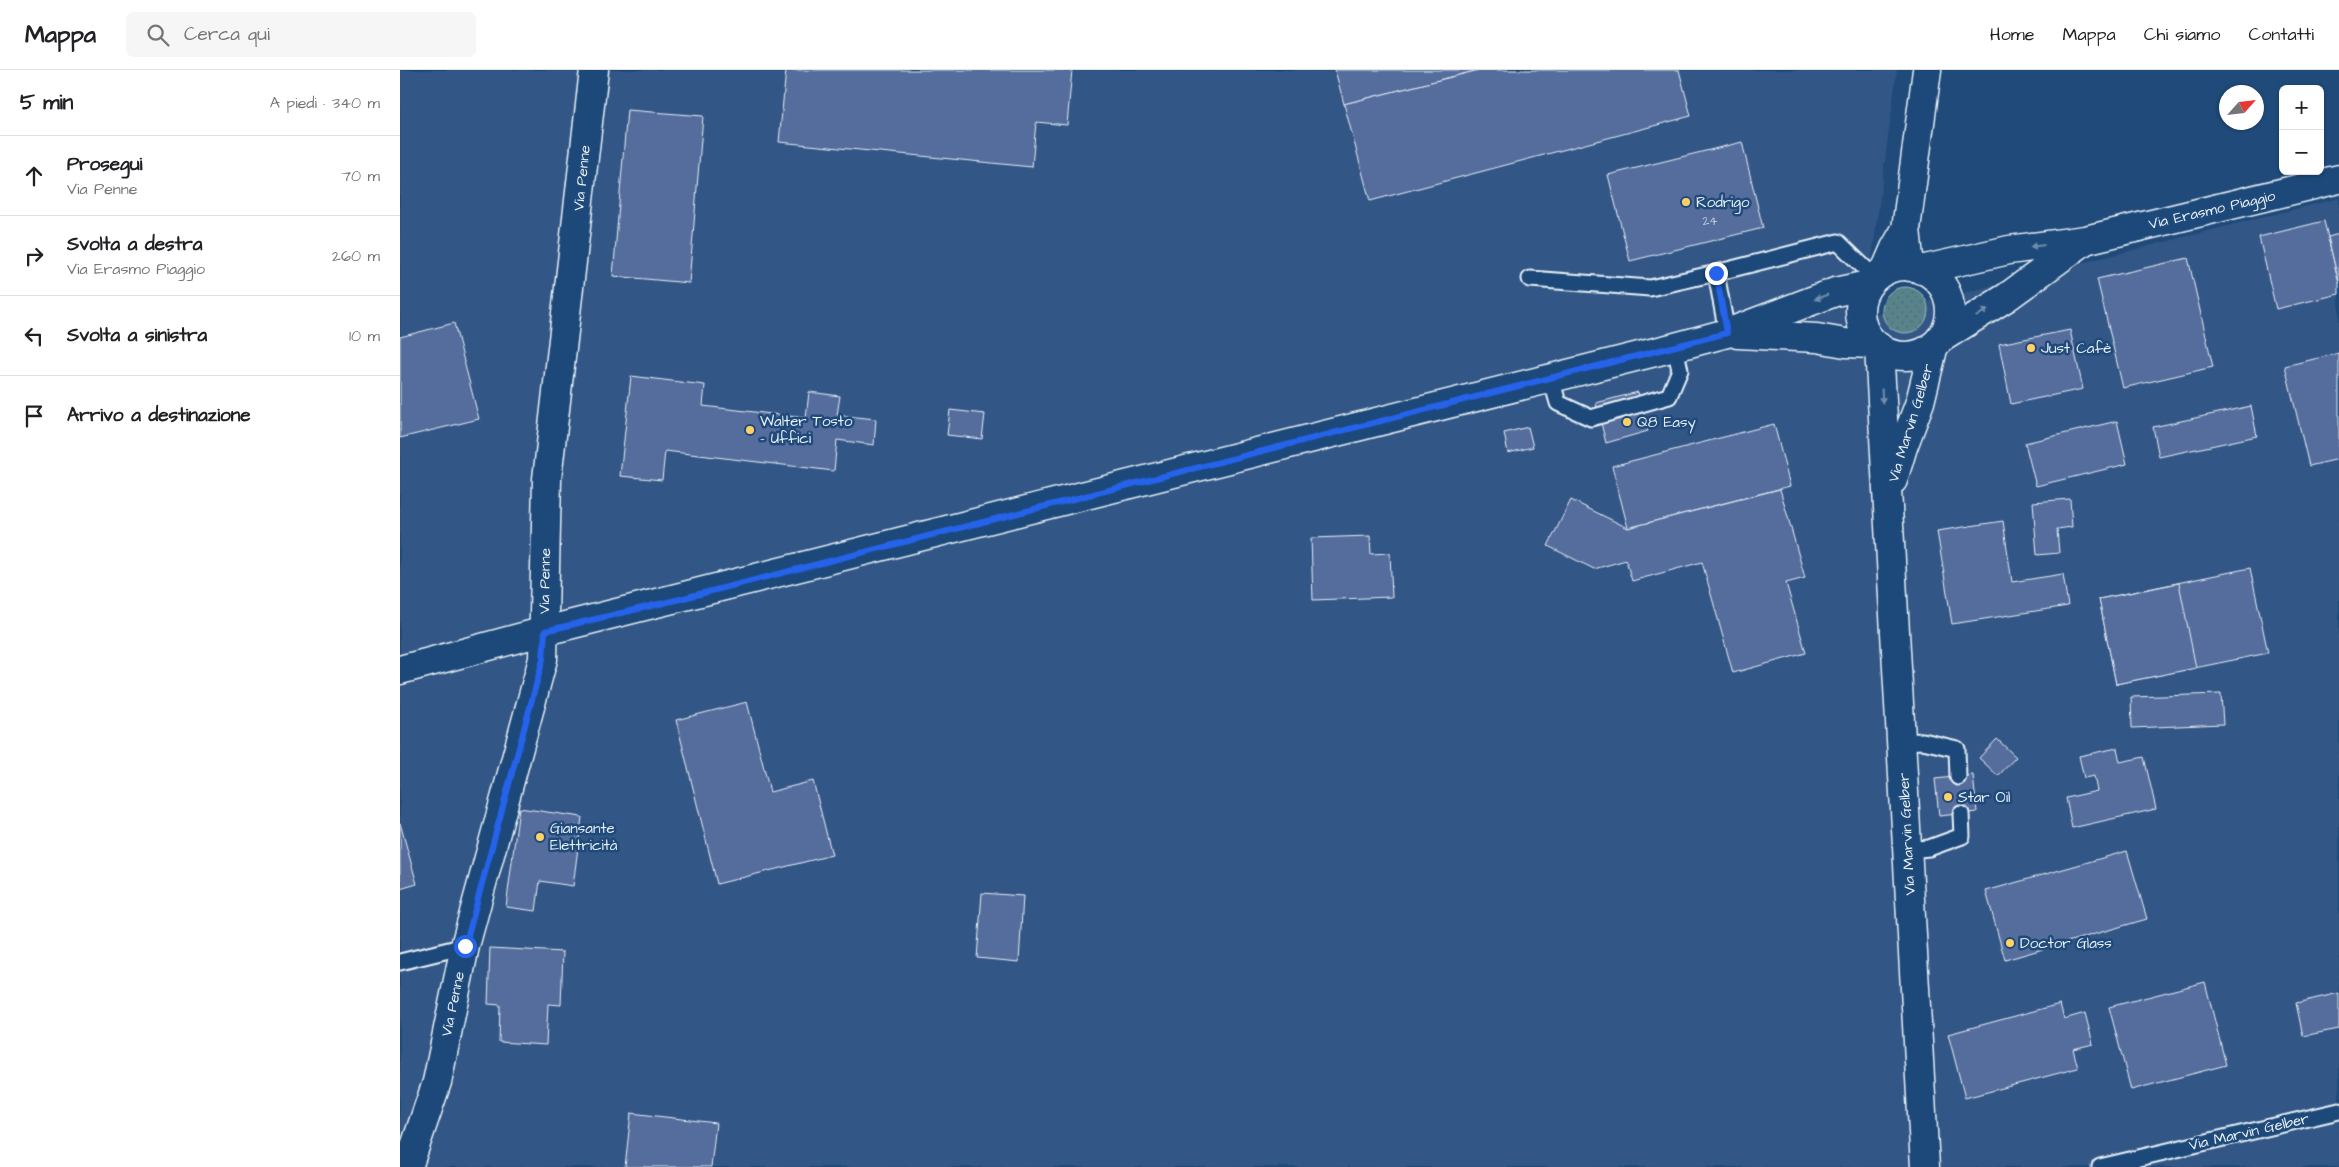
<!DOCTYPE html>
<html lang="it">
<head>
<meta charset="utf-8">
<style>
  body { margin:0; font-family:"Architects Daughter",sans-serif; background:#f6f6f6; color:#202124 }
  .controls { position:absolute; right:15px; top:15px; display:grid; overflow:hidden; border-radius:8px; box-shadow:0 1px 4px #0004 }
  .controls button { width:45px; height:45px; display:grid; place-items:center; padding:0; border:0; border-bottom:1px solid #e0e0e0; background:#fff; color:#202124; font:25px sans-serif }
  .compass { position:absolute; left:1819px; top:15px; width:45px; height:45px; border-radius:50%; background:#fff; box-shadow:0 1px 4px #0004; rotate:63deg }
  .stop { position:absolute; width:15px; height:15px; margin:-11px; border:4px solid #2563eb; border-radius:50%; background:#fff }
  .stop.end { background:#2563eb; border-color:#fff; box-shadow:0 1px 5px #0008 }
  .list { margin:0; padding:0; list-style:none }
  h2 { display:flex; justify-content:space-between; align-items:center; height:65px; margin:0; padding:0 20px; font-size:21px }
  h2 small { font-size:16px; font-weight:400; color:#757577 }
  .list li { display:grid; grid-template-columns:32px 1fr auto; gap:15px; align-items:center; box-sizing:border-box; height:80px; padding:0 20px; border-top:1px solid #e0e0e0 }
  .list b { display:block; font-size:19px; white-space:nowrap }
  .list p { margin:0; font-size:16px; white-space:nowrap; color:#757577 }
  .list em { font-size:16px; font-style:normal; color:#757577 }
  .icon { flex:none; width:28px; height:28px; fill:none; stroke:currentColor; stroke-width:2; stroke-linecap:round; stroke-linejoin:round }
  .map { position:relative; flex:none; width:1939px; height:1097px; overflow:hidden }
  header { display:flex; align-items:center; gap:30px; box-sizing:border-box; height:70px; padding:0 25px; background:#fff; border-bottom:1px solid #e0e0e0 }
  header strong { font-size:24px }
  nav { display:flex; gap:28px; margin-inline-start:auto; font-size:18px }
  .search { width:350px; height:45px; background:#f6f6f6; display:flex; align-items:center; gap:12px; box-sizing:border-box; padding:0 18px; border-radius:8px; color:#757577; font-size:19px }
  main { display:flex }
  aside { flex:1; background:#fff }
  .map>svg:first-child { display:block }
  .built { fill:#335786 }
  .grass { fill:url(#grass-dots); stroke:#a0bac1 }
  .building { fill:#556d9d; stroke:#e8f1f8 }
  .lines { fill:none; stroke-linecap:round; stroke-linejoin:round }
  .service-casing { stroke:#e8f1f8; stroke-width:19 }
  .minor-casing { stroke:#e8f1f8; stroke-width:31 }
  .tertiary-casing { stroke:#e8f1f8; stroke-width:31 }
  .service { stroke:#1f4a7a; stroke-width:15 }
  .minor { stroke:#1f4a7a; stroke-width:28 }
  .tertiary { stroke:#1f4a7a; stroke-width:28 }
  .oneway { fill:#6f8dac }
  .route { stroke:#2563eb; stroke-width:6 }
  .poi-dot { fill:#ffd166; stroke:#1f4a7a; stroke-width:2 }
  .labels { text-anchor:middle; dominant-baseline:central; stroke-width:5; stroke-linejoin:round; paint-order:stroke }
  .number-label { font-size:12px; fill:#c3d0e1 }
  .street-label { font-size:15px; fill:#e8f1f8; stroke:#1f4a7a }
  .poi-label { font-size:15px; fill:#e8f1f8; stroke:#1f4a7a; text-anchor:start }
</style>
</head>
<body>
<header>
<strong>Mappa</strong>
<div class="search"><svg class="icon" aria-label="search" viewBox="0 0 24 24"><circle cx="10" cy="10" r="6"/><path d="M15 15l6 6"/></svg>Cerca qui</div>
<nav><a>Home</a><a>Mappa</a><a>Chi siamo</a><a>Contatti</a></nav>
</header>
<main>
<aside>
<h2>5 min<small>A piedi · 340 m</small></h2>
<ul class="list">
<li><svg class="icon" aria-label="ahead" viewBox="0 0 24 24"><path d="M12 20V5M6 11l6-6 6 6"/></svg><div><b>Prosegui</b><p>Via Penne</p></div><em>70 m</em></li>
<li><svg class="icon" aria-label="right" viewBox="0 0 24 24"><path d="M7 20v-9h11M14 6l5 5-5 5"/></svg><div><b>Svolta a destra</b><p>Via Erasmo Piaggio</p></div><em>260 m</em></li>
<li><svg class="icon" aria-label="left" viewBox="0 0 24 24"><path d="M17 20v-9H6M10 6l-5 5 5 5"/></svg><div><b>Svolta a sinistra</b></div><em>10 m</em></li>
<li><svg class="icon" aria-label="arrive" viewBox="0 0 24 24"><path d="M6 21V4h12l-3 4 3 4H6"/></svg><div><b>Arrivo a destinazione</b></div></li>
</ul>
</aside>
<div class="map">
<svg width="1939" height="1097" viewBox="0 0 1939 1097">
  <defs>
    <pattern id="grass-dots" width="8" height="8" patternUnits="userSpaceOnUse" patternTransform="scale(1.25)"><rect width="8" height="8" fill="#58838a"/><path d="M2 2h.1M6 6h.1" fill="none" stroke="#516b70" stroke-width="1.8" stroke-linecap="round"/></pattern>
  </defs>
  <rect width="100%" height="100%" fill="#1f4a7a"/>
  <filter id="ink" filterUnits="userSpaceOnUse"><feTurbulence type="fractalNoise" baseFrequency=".02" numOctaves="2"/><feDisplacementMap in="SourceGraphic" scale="10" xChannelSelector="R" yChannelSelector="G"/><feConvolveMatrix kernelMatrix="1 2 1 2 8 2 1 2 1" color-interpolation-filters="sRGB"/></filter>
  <g filter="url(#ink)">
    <polygon class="built" points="0,0 1497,0 1464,248 1939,128 1939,1097 0,1097"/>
    <circle class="grass" cx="1505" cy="240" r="23"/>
    <g class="building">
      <polygon points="386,0 672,0 667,55 636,52 632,97 379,72"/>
      <polygon points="935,0 1079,0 944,34"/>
      <polygon points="1079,0 1279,0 1291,46 970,131 944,34"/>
      <polygon points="227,40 303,46 289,213 213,206"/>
      <polygon points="1342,72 1363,158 1230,191 1208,105"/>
      <polygon points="1924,151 1939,213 1939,224 1876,239 1859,167"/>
      <polygon points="1939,164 1939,213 1928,167"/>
      <polygon points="1788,188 1813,297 1723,318 1697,209"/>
      <polygon points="54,253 79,349 0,368 0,267"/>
      <polygon points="1670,260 1683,319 1611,334 1599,274"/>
      <polygon points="1939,283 1939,389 1909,396 1885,296"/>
      <polygon points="231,306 305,315 303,336 406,348 409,322 440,326 437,345 476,349 474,375 437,370 434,401 265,381 262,410 220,406"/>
      <polygon points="1238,322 1248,361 1206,373 1196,333"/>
      <polygon points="1851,336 1857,366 1759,387 1753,357"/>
      <polygon points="550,340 585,344 582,369 547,365"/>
      <polygon points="1717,351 1727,394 1636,416 1625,373"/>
      <polygon points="1374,354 1390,416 1228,458 1212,396"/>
      <polygon points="1128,357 1133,377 1108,383 1104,363"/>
      <polygon points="1380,419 1405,508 1386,513 1406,583 1333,603 1302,492 1232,511 1226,490 1194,499 1148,476 1171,430 1228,458"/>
      <polygon points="1670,429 1672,457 1657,459 1659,483 1637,485 1633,432"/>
      <polygon points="1603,451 1612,512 1663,504 1668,536 1552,554 1537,461"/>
      <polygon points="970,466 971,484 990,483 992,527 913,530 911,468"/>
      <polygon points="1850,498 1868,583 1716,614 1699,529"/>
      <polygon points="1779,513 1796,598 1716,614 1699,529"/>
      <polygon points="1821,624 1823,654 1732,658 1731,627"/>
      <polygon points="347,632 370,722 413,711 432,785 317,814 276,650"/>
      <polygon points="1597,669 1616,687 1598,706 1579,688"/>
      <polygon points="1717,678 1720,692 1744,687 1756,739 1672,758 1666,728 1697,721 1694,706 1684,708 1679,686"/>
      <polygon points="1573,705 1577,742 1539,746 1535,709"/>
      <polygon points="119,738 182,747 173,816 140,811 136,841 106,837"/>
      <polygon points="0,753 17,814 0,819"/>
      <polygon points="1727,781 1747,849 1605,890 1586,821"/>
      <polygon points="582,823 623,826 619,892 577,888"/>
      <polygon points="90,878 163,882 161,935 148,934 146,975 99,972 100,935 88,934"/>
      <polygon points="1805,912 1826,995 1731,1020 1709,937"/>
      <polygon points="1939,923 1939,959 1903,966 1896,933"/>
      <polygon points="1660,934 1664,949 1685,943 1693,974 1673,979 1678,998 1565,1028 1548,964"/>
      <polygon points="231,1043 316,1053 311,1097 225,1097"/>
    </g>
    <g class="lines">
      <defs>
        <g id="service">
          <polyline points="1316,203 1438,172 1475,208"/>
          <polyline points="1130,209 1250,218 1316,203 1327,263"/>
          <polyline points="1151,308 1158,333 1191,348 1269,326 1280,300 1275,277"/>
          <polyline points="1501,672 1523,671 1557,679 1558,707"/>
          <polyline points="1508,780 1529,778 1562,766 1561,744"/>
          <polyline points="0,892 65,876"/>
          <polyline points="1700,1097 1939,1041"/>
        </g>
        <g id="minor">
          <polyline points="1510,197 1506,159 1527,0"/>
          <polyline points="1485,201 1495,178 1506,159"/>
          <polyline points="8,1097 37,1012 65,876 143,589 147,409 194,0"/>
        </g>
        <g id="tertiary">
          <circle cx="1505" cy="241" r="45"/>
          <polyline points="1521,200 1609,180 1685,170 1939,109"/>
          <polyline points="1338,264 1417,268 1445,273 1475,274"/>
          <polyline points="1540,269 1607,227 1684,171"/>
          <polyline points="1479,277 1525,1097"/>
          <polyline points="1493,410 1503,377 1520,332 1534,275"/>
          <polyline points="0,600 145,561 1275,277 1327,263 1435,222 1468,215"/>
        </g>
      </defs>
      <use href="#service" class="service-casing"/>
      <use href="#minor" class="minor-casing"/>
      <use href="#tertiary" class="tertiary-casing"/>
      <use href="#service" class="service"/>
      <use href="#minor" class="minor"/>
      <use href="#tertiary" class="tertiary"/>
    </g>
    <defs><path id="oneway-solid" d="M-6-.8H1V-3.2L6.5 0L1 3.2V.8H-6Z" transform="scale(1.25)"/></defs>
    <g class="oneway">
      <use href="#oneway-solid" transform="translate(1637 176) rotate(173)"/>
      <use href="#oneway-solid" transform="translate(1421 227) rotate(159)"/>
      <use href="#oneway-solid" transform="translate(1582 243) rotate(-32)"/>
      <use href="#oneway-solid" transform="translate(1482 326) rotate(87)"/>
    </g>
  </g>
  <g class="lines" filter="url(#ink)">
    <polyline class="route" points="65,876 143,589 145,561 276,530 1327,263 1316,203"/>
  </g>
  <g class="poi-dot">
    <circle cx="1286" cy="132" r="5"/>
    <circle cx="1631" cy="278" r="5"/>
    <circle cx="1227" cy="352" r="5"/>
    <circle cx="350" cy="360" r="5"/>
    <circle cx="1548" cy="727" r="5"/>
    <circle cx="140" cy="767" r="5"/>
    <circle cx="1610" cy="873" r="5"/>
  </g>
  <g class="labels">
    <g class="number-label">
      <text x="1310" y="151">24</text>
    </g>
    <g class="street-label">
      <text transform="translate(182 108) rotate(-84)">Via Penne</text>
      <text transform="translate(1812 140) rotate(-13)">Via Erasmo Piaggio</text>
      <text transform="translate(1511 353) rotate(-73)">Via Marvin Gelber</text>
      <text transform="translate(145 511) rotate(-89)">Via Penne</text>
      <text transform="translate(1507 764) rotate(-93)">Via Marvin Gelber</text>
      <text transform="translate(53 934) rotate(-78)">Via Penne</text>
      <text transform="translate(1849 1062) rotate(-13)">Via Marvin Gelber</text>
    </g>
    <g class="poi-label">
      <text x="1296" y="132">Rodrigo</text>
      <text x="1641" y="278">Just Cafè</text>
      <text x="360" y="351">Walter Tosto<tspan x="360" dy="17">- Uffici</tspan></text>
      <text x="1237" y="352">Q8 Easy</text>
      <text x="1558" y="727">Star Oil</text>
      <text x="150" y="758">Giansante<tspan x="150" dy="17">Elettricità</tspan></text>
      <text x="1620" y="873">Doctor Glass</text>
    </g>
  </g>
</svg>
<div class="controls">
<button>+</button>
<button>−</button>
</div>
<svg class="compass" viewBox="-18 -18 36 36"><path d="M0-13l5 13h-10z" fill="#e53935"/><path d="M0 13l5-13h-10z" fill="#757577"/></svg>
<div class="stop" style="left:65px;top:876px"></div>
<div class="stop end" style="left:1316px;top:203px"></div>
</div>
</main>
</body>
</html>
